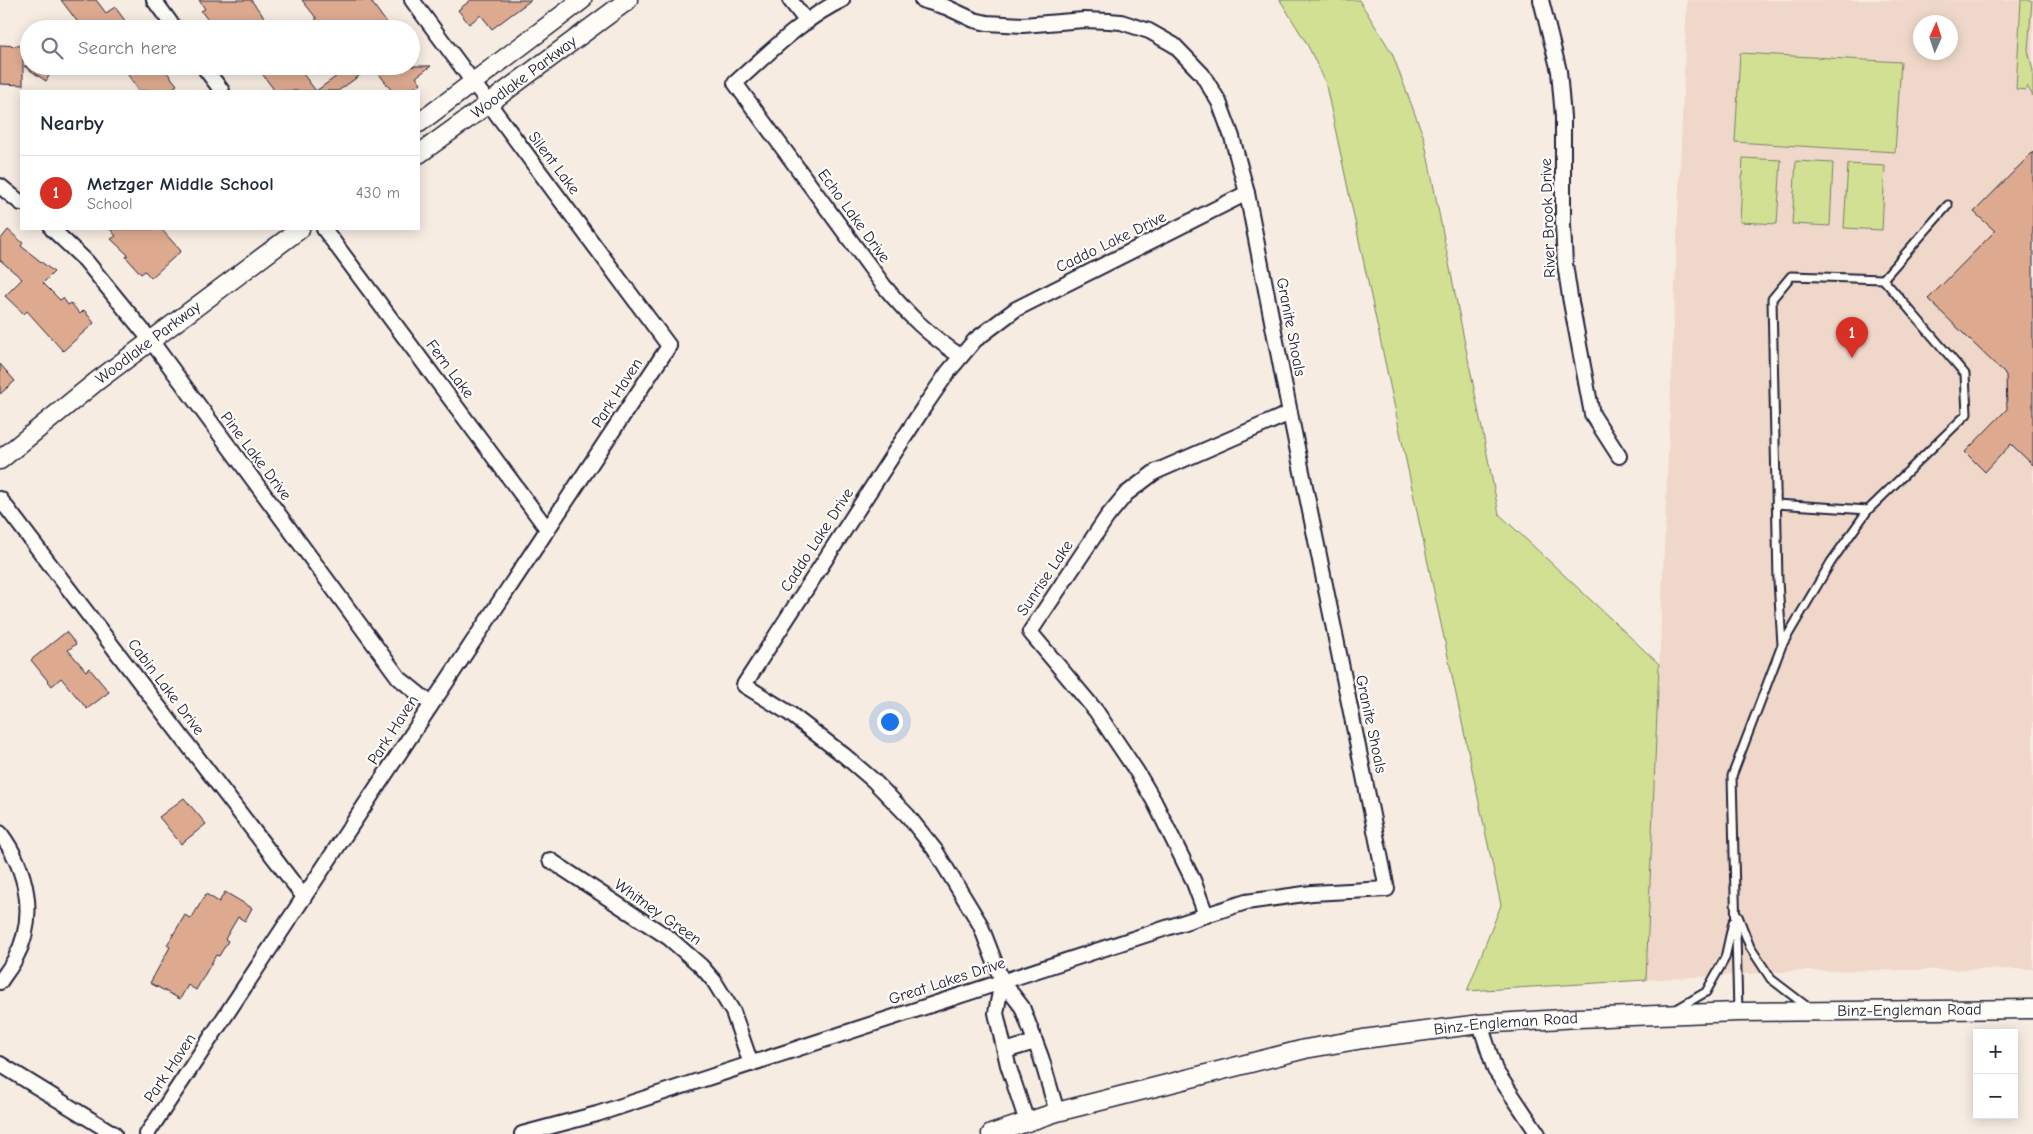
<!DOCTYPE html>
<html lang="en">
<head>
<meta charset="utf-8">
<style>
  body { margin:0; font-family:"Comic Neue",sans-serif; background:#f2f2f3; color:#1f2937 }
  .controls { position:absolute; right:15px; bottom:15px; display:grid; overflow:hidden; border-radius:0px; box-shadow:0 2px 12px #0003 }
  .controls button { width:45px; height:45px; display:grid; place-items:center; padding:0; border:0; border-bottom:1px solid #e0e1e3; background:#fff; color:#1f2937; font:25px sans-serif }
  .compass { position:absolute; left:1913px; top:15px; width:45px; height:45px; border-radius:50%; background:#fff; box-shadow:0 2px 12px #0003; rotate:3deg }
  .you { position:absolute; left:889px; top:721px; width:18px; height:18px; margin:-12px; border:4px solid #fff; border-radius:50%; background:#1a73e8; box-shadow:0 0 0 8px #1a73e833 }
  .badge { display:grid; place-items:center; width:32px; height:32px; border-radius:50%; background:#d93025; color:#fff; font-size:16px; font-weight:700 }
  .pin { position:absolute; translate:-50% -41px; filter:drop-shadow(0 1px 2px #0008) }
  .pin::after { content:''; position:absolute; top:26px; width:18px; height:15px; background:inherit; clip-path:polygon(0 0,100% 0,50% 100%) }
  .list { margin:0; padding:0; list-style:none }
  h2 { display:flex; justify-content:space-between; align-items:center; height:65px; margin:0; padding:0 20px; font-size:21px }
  h2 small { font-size:16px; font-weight:400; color:#747a83 }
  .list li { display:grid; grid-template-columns:32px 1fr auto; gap:15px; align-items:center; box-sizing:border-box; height:75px; padding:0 20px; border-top:1px solid #e0e1e3 }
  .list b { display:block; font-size:19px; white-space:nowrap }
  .list p { margin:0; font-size:16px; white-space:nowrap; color:#747a83 }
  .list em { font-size:16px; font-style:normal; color:#747a83 }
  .icon { flex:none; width:28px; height:28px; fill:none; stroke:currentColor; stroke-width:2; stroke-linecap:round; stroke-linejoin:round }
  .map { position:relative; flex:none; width:2033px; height:1134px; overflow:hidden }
  .search { position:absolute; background:#fff; box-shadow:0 2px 12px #0003; left:20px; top:20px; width:400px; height:55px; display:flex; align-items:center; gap:12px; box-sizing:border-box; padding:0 18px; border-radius:28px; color:#747a83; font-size:19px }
  .panel { position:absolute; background:#fff; box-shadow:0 2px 12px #0003; left:20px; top:90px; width:400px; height:140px; border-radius:0px }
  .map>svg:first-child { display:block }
  .built { fill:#efd8c9; fill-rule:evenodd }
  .green { fill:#d2e093; stroke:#7a8167 }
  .building { fill:#ddaa90; stroke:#22223b }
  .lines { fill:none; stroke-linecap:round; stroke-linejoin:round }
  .service-casing { stroke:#22223b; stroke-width:11 }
  .minor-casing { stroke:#22223b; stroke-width:18 }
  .tertiary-casing { stroke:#22223b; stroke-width:21 }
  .service { stroke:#fdfcf7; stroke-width:7 }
  .minor { stroke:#fdfcf7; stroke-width:14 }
  .tertiary { stroke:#fdfcf7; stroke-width:18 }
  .labels { text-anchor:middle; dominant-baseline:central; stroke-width:4.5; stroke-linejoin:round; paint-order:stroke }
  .street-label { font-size:16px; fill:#22223b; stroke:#fdfcf7 }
</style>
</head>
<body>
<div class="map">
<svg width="2033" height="1134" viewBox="0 0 2033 1134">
  <rect width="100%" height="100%" fill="#f7ece2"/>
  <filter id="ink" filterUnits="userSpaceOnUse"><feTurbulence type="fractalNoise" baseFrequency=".02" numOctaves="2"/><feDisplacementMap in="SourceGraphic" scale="10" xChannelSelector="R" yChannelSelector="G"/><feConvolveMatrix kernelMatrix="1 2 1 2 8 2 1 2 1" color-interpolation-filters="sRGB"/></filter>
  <g filter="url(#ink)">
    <path class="built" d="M1687,0h346v969l-237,2 -150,9zM1920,22h30v30h-30z"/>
    <g class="green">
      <polygon points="1280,0 1359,0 1392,53 1424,138 1499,514 1659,664 1646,980 1467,991 1501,905 1325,81 1307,44"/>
      <polygon points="2021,0 2032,0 2028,50 2033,71 2033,96 2027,86 2026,90 2016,89"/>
      <polygon points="1740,53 1901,62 1895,152 1735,142"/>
      <polygon points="1743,158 1781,160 1777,224 1740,222"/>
      <polygon points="1796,161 1833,163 1830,226 1792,224"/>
      <polygon points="1848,164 1885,166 1882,230 1844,228"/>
    </g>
    <g class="building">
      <polygon points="61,0 96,0 106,13 115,7 131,29 83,29"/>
      <polygon points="199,0 251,0 273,29 215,29 201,11 205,9"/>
      <polygon points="302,0 370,0 391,29 303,29 317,19"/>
      <polygon points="471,0 531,0 492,29 481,15 469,24 458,10"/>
      <polygon points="0,45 23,46 23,85 0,84"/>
      <polygon points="24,66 55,66 46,81"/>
      <polygon points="122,66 162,66 177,85 169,91 139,91"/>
      <polygon points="261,66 297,66 316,91 275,91 263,75 266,73"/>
      <polygon points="351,66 431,66 416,77 421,83 410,91 392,91 373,66 338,91 316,91"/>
      <polygon points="2033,152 2033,465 2011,444 1985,472 1965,452 2007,409 2006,375 1928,299 1995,231 1974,212"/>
      <polygon points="110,229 161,229 181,251 151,278 145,271 141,274 126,257 128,255 111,239 116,236"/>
      <polygon points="8,230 23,243 21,246 54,272 43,283 60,300 63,298 68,305 71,303 80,314 84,310 94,323 63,351 27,311 24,314 5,296 22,279 0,260 0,240"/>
      <polygon points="0,364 15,381 0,394"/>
      <polygon points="66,632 76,644 68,650 86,671 89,668 109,692 87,709 61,678 52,686 31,660"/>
      <polygon points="184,798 206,824 181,844 159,817"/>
      <polygon points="225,892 252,908 245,921 238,917 225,939 228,941 219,956 216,955 196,990 188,985 180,999 150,983 170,947 167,945 185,915 191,919 206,894 219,902"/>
    </g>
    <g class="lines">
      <defs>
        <g id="service">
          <polyline points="1883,279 1948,205"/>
          <polyline points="1776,504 1868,510"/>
          <polyline points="1738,916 1750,947 1771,979 1809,1008"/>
          <polyline points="1675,1010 1706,992 1725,958 1733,922"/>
          <polyline points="1738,1012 1732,776 1782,645 1778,581 1772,299 1791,276 1883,279 1965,374 1967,414 1868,510 1831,562 1782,645"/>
        </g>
        <g id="minor">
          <polyline points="154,0 175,29"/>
          <polyline points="790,0 807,22"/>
          <path d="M842,0c-39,18 -75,55 -107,83l149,203c25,30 44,48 76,70"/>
          <polyline points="1541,0 1559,71 1563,117 1563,225 1565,264 1570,297 1592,414 1619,456"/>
          <polyline points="203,66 222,91"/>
          <polyline points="0,186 21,203"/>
          <polyline points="52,229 86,261 152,342 399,678 431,704"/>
          <polyline points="324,229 548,530"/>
          <polyline points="0,499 304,897"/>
          <path d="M0,833c27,36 38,84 15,126 -4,8 -10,15 -15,23"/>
          <polyline points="550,860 669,938 701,966 714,981 733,1012 751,1064"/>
          <polyline points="1206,915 1193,880 1154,801 1137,772 1096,711 1030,632 1107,517 1126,494 1155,472 1290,413"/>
          <polyline points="1002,981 996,1013 1008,1065 1027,1122"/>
          <polyline points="1480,1024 1495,1070 1538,1134"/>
          <polyline points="1005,1051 1035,1042"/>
          <polyline points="0,1064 114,1134"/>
          <polyline points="1057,1112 1041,1057 1022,1007 1002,981 980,924 935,850 908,816 874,781 845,756 789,713 744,685 924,407 948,372 975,340 1016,309 1247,193"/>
          <polyline points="147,1134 669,346 412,0"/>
          <polyline points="522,1134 597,1114 1246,902 1312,893 1387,889 1290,413 1247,193 1232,137 1219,102 1202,74 1174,45 1149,31 1121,22 1109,21 1084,20 1023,25 987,23 974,20 946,7 922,0"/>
        </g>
        <g id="tertiary">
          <polyline points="419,123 582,0"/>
          <path id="s1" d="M419,154l69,-50 140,-104"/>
          <path id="s2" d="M0,460l97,-79 203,-152"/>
          <path id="s3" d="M991,1134l66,-22 248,-63 58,-10 117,-15 98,-6 160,-6 295,-3"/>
        </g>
      </defs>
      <use href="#service" class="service-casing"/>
      <use href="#minor" class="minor-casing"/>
      <use href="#tertiary" class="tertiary-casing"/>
      <use href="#service" class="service"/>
      <use href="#minor" class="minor"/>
      <use href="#tertiary" class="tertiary"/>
    </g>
  </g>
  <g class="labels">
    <g class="street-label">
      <text stroke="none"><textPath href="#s1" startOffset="130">Woodlake Parkway</textPath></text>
      <text transform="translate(554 163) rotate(53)">Silent Lake</text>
      <text transform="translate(854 216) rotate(54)">Echo Lake Drive</text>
      <text transform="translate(1548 218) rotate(-92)">River Brook Drive</text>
      <text transform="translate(1111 242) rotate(-26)">Caddo Lake Drive</text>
      <text transform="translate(1291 327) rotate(79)">Granite Shoals</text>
      <text stroke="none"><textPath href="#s2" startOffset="189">Woodlake Parkway</textPath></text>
      <text transform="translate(450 369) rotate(53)">Fern Lake</text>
      <text transform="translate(617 393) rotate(-57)">Park Haven</text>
      <text transform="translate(256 456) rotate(53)">Pine Lake Drive</text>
      <text transform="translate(817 540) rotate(-57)">Caddo Lake Drive</text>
      <text transform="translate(1045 578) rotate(-56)">Sunrise Lake</text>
      <text transform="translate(166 687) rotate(53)">Cabin Lake Drive</text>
      <text transform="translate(1371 724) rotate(78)">Granite Shoals</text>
      <text transform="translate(393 730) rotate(-57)">Park Haven</text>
      <text transform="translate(658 912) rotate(35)">Whitney Green</text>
      <text transform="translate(947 981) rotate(-18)">Great Lakes Drive</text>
      <text stroke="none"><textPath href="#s3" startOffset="932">Binz-Engleman Road</textPath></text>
      <text stroke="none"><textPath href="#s3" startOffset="528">Binz-Engleman Road</textPath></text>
      <text transform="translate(170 1068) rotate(-56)">Park Haven</text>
    </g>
  </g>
</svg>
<div class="controls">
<button>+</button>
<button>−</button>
</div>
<svg class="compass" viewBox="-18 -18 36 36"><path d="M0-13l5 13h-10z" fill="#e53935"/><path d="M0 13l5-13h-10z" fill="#747a83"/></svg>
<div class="you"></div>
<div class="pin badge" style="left:1852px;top:358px">1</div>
<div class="search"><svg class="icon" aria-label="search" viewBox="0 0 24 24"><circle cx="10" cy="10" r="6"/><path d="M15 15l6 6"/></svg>Search here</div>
<section class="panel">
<h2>Nearby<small></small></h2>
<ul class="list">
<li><span class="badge">1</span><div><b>Metzger Middle School</b><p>School</p></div><em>430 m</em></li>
</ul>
</section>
</div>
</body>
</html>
